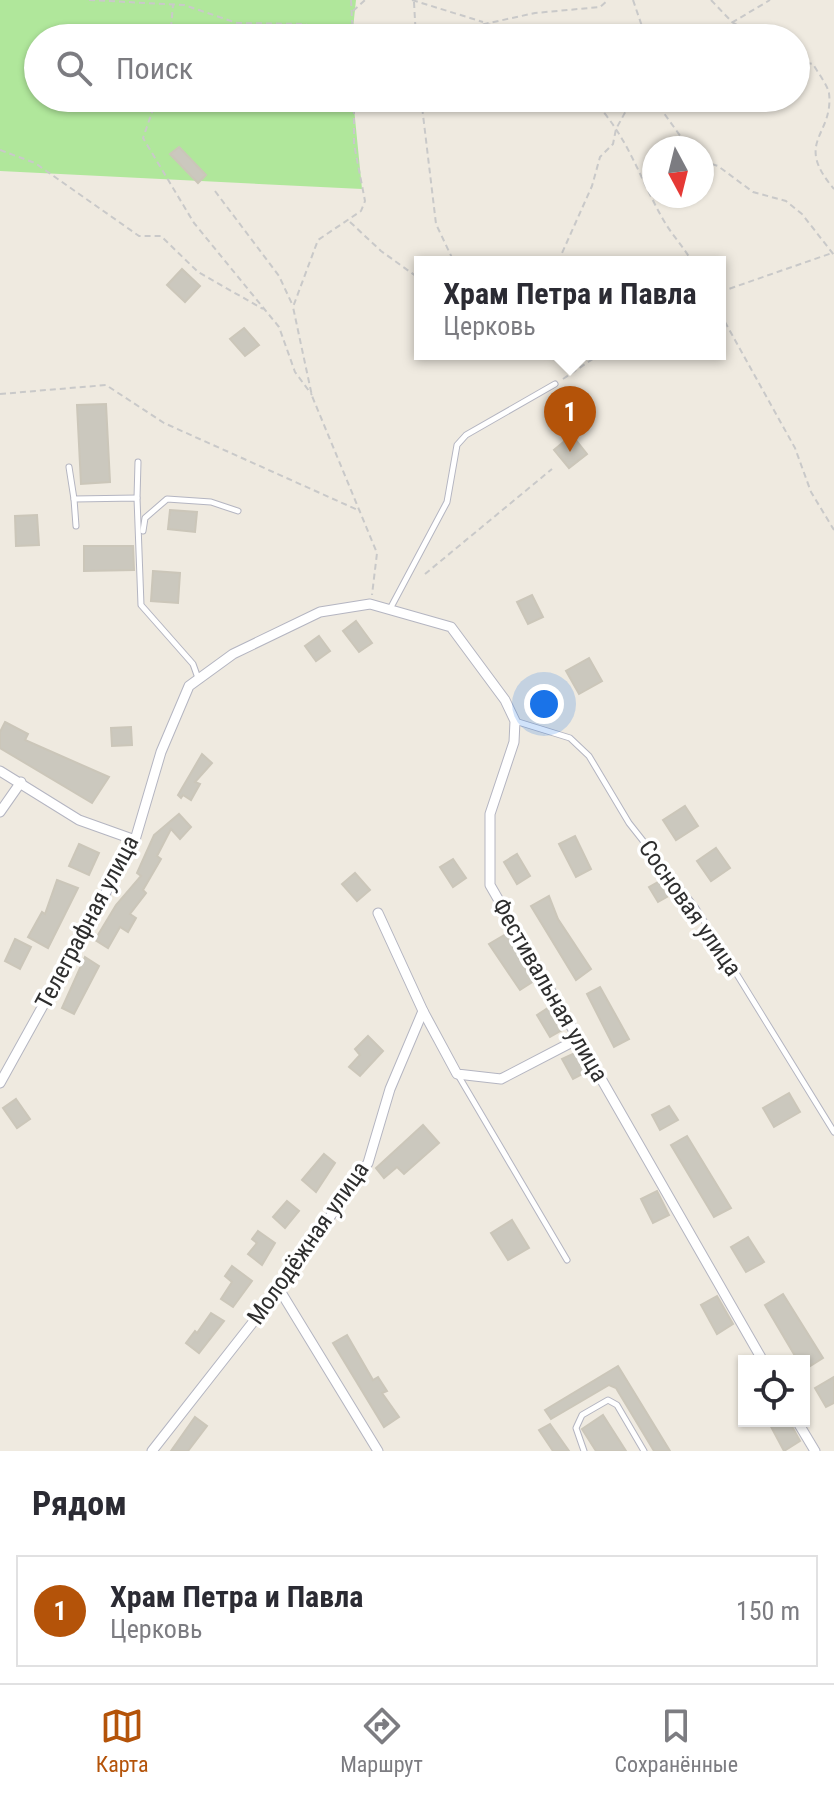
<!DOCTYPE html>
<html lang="ru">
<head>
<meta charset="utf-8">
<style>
  body { margin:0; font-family:"Roboto Condensed",sans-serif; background:#f2f2f3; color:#2b2b33 }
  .controls { position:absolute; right:24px; bottom:24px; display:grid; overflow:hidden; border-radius:0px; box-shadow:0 2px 6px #0004 }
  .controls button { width:72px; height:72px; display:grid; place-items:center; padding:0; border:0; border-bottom:2px solid #e1e1e2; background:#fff; color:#2b2b33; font:40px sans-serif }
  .compass { position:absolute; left:642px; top:136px; width:72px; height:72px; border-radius:50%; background:#fff; box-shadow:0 2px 6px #0004; rotate:173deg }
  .you { position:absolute; left:544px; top:704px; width:28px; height:28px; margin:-20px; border:6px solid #fff; border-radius:50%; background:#1a73e8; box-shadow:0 0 0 12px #1a73e833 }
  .badge { display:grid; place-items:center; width:52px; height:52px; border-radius:50%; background:#b45309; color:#fff; font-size:26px; font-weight:700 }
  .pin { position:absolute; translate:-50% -66px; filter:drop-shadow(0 2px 4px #0008) }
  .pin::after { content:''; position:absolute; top:42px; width:28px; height:24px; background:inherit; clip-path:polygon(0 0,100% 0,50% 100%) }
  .popup { position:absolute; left:414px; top:256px; width:312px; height:104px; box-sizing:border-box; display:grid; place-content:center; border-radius:0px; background:#fff; filter:drop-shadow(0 2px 6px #0005); font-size:26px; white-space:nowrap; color:#7c7c81 }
  .popup b { font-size:30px; color:#2b2b33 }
  .popup::after { content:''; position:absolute; left:50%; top:100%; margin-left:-16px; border:16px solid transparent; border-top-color:#fff }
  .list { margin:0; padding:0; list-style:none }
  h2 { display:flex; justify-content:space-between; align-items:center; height:104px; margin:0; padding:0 32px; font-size:34px }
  h2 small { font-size:26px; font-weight:400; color:#7c7c81 }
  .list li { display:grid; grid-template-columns:52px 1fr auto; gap:24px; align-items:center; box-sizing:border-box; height:112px; margin:0 16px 16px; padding:0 16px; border:2px solid #e1e1e2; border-radius:0px }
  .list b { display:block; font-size:30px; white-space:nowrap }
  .list p { margin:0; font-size:26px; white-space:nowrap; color:#7c7c81 }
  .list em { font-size:26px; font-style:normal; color:#7c7c81 }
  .icon { flex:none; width:44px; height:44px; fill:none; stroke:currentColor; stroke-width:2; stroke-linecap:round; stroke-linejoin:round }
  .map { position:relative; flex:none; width:834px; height:1451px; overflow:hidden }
  .search { position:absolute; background:#fff; box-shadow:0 2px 6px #0004; left:24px; right:24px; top:24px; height:88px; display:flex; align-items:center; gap:20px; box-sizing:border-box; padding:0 28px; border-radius:44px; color:#7c7c81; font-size:30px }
  .sheet { height:232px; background:#fff }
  nav { display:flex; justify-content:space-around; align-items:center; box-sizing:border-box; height:112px; border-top:2px solid #e1e1e2; background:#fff; font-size:22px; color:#7c7c81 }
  nav a { display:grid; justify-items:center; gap:4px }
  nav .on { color:#b45309 }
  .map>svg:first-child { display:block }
  .green { fill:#b0e79b }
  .building { fill:#cbc8be; stroke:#cbc6b9; stroke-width:2 }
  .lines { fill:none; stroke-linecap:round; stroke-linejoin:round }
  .service-casing { stroke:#b4b5c1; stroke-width:7 }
  .minor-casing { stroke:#b4b5c1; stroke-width:11 }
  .path { stroke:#c9c9c9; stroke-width:2; stroke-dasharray:6 4; stroke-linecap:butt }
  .service { stroke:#fff; stroke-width:5 }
  .minor { stroke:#fff; stroke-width:9 }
  .labels { text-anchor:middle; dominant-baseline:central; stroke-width:7; stroke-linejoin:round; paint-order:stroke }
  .street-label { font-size:24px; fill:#2e2e2e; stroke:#fff }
</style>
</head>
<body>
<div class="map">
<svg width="834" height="1451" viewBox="0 0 834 1451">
  <rect width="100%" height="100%" fill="#efeae0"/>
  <polygon class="green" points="0,0 356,0 352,38 38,38 38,98 353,98 362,189 0,171"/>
  <g class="building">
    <polygon points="179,147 206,175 198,183 170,154"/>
    <polygon points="182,269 200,286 185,302 167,285"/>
    <polygon points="244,328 259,345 245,356 230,339"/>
    <polygon points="106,404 110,482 81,484 77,405"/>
    <polygon points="572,435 587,454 569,468 554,450"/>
    <polygon points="170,510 197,512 195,532 168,529"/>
    <polygon points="37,515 39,545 16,546 15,516"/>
    <polygon points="84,546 133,546 134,570 84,571"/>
    <polygon points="153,571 180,573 178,603 151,601"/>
    <polygon points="532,595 543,617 528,624 517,602"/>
    <polygon points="356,621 372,643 359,652 343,631"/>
    <polygon points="319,636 330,651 316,661 305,646"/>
    <polygon points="589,658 602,681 579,694 566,671"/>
    <polygon points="5,722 28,734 25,740 109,777 92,803 0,748 0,732"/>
    <polygon points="131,727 132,745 112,746 111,728"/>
    <polygon points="202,754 212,763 195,782 200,784 191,800 183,795 181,798 178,795"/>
    <polygon points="685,806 698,826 676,840 663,820"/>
    <polygon points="179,814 191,827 180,839 171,829 157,856 161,859 143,890 146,893 130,914 136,918 128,932 120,927 108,948 95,940 116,905 141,876 137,873 154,835"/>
    <polygon points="575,836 591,869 576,877 559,844"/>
    <polygon points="79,844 99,853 89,875 69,866"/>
    <polygon points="716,848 730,868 711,881 697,861"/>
    <polygon points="517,854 530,876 517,884 504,862"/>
    <polygon points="453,859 466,878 453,887 440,867"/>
    <polygon points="355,873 370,890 357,901 342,884"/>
    <polygon points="665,878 674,893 658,902 649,887"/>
    <polygon points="57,880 78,888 48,948 28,937 42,912 45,914"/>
    <polygon points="549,896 558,919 591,969 576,980 531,906"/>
    <polygon points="508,933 534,981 520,990 489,944"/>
    <polygon points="15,939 31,947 20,969 5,961"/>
    <polygon points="85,957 99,966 74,1014 62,1008"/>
    <polygon points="600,987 629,1039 614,1047 587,994"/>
    <polygon points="551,1006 564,1029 550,1037 537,1015"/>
    <polygon points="368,1036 383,1051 360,1076 349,1067 360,1055 355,1049"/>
    <polygon points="577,1052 588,1071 573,1079 562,1059"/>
    <polygon points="789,1093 800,1112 774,1127 763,1108"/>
    <polygon points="16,1099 30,1119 17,1128 3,1108"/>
    <polygon points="669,1106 678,1120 660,1130 652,1115"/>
    <polygon points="423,1125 439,1143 404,1174 397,1167 384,1178 376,1168"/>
    <polygon points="687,1136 731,1208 714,1217 671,1145"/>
    <polygon points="324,1154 335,1163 316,1192 302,1180"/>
    <polygon points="657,1191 669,1215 653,1223 641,1199"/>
    <polygon points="287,1201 299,1211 285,1228 273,1217"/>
    <polygon points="512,1220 529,1248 508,1260 491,1233"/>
    <polygon points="258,1231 275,1243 262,1265 248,1254 257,1243 252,1239"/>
    <polygon points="748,1237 764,1262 746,1272 731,1247"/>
    <polygon points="232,1266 252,1281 233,1307 221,1299 232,1282 225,1276"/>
    <polygon points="783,1294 823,1358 804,1370 804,1361 798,1361 765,1305"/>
    <polygon points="717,1296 733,1324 717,1334 701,1305"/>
    <polygon points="211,1313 224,1321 199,1353 186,1343 195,1331 197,1333"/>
    <polygon points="347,1335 373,1380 378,1377 387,1391 382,1393 399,1417 384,1427 333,1343"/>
    <polygon points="618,1366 670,1451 654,1451 616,1388 609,1385 551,1419 545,1410"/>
    <polygon points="834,1377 834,1403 826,1407 815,1388"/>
    <polygon points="603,1415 626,1451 596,1451 582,1429"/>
    <polygon points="195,1417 207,1426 188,1451 171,1451"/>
    <polygon points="768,1421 789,1421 800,1441 784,1451"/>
    <polygon points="550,1424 569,1451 553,1451 539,1430"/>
  </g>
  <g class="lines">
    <defs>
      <g id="service">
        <polyline points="69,467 74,499"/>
        <polyline points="137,498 138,462"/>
        <polyline points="76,526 74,499 137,498 141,605 193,664 198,678"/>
        <polyline points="143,531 145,518 167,499 211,502 238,511"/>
        <polyline points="390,609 447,502 457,445 466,435 555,384"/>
        <polyline points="515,721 570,738 589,756 629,823 696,908 834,1132"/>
        <polyline points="458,1075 567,1260"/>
        <polyline points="584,1451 576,1428 582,1415 608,1400 617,1405 644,1451"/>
      </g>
      <g id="minor">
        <polyline points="0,771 79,820 135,840"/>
        <polyline points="0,812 21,782"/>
        <polyline points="378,913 423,1011 457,1074 501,1079 578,1039"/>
        <polyline points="0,1083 135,840 161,752 189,686 233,654 320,612 370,604 451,627 505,700 515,721 514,742 490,814 490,885 763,1361"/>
        <polyline points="279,1289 378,1451"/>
        <polyline points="797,1421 815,1451"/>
        <polyline points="152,1451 279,1289 368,1163 390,1089 423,1011"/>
      </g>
    </defs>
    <use href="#service" class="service-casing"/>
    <use href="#minor" class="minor-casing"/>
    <g class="path">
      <polyline points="89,0 184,5 237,23 305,24 342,38"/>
      <polyline points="351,0 353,38"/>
      <polyline points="412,0 483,22"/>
      <polyline points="633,0 646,38"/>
      <polyline points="711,0 732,22 759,38"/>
      <polyline points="414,2 416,38"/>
      <polyline points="353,11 365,0"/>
      <polyline points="489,24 514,38"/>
      <polyline points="170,38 173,5"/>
      <polyline points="446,38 457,30 535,13 600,7 608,0"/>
      <polyline points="706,38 770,0"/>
      <path d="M796,61l17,3c5,9 14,20 16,29 5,43 -36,48 5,96"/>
      <polyline points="157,98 143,138 194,223 279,327 295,372 312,395"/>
      <polyline points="354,98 354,144 365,201 361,211 318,240 293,307 312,396 377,553 372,595"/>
      <polyline points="421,98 436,224 454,262"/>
      <path d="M591,98c38,39 47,78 73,123 8,14 20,26 28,41"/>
      <polyline points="653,98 689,148"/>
      <polyline points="354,107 365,98"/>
      <polyline points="0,150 35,163 139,236 161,236 198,272 263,309"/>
      <polyline points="702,161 718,166 753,192 786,201 802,214 834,255"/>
      <polyline points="215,191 279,276 293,306"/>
      <polyline points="350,222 381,251 420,279"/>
      <polyline points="558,262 592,186 600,157 613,144 616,129 633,98"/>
      <polyline points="720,292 832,253"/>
      <polyline points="720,313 795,448 811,492 834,530"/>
      <polyline points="563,379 600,354"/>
      <polyline points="0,394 106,385 164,423 360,511"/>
      <polyline points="425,574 552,469"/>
    </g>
    <use href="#service" class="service"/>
    <use href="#minor" class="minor"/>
  </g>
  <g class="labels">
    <g class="street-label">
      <text transform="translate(690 908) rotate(55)">Сосновая улица</text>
      <text transform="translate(87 922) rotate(-62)">Телеграфная улица</text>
      <text transform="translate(550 990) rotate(60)">Фестивальная улица</text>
      <text transform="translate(308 1243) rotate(-55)">Молодёжная улица</text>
    </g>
  </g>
</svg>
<div class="controls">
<button><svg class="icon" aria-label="locate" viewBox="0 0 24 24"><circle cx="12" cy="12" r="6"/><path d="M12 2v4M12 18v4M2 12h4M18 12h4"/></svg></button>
</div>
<svg class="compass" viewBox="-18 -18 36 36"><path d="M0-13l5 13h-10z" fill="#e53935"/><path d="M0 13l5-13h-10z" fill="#7c7c81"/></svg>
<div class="you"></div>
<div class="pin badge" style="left:570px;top:452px">1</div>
<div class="popup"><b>Храм Петра и Павла</b>Церковь</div>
<div class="search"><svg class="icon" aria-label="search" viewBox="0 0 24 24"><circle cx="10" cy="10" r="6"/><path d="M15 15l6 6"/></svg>Поиск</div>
</div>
<section class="sheet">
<h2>Рядом<small></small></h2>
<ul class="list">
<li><span class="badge">1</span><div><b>Храм Петра и Павла</b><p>Церковь</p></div><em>150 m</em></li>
</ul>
</section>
<nav>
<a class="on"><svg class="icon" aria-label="map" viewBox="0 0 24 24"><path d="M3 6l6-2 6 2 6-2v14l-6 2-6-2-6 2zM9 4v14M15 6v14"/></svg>Карта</a>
<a><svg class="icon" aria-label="directions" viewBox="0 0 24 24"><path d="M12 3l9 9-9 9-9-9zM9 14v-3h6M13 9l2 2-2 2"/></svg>Маршрут</a>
<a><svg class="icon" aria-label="saved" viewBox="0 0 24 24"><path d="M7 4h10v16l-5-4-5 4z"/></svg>Сохранённые</a>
</nav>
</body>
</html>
